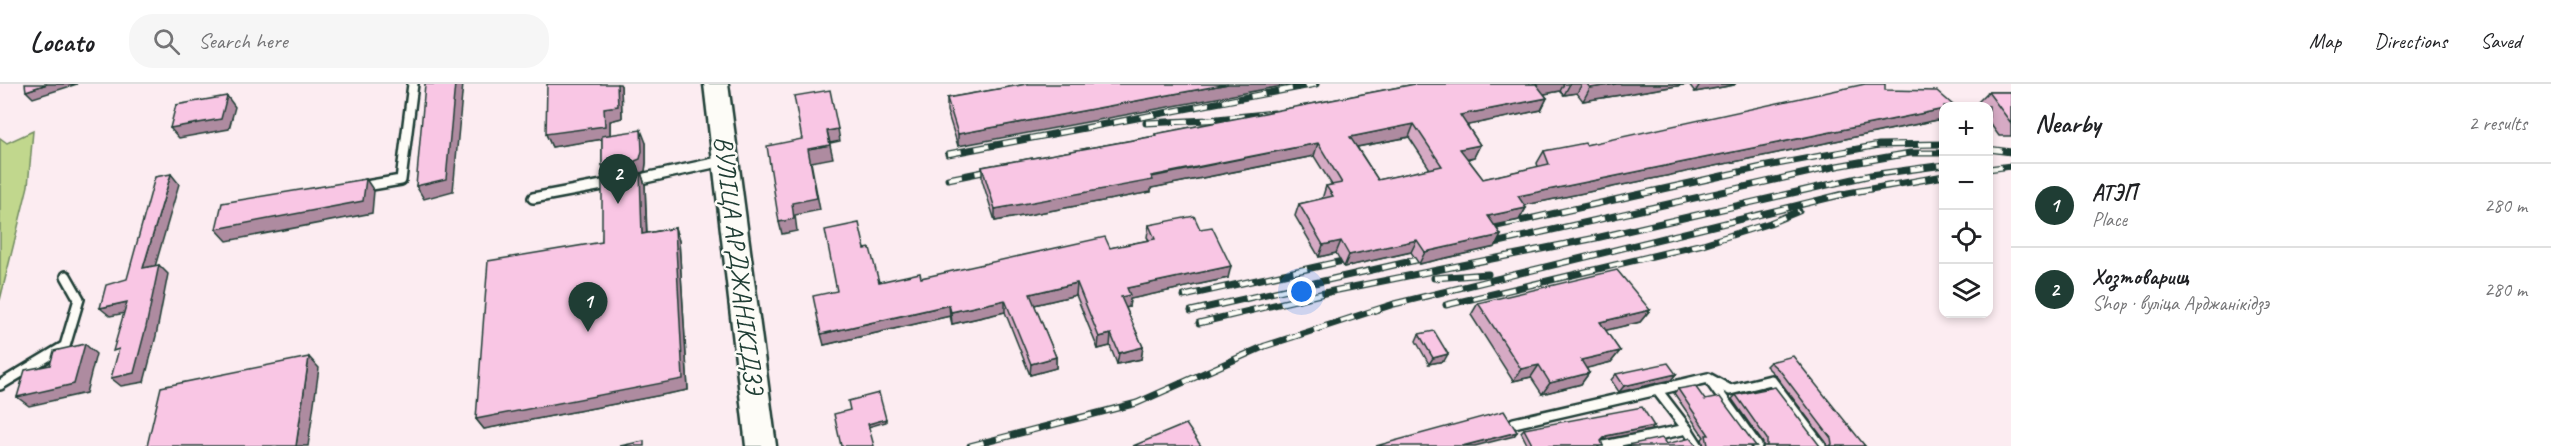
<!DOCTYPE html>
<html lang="en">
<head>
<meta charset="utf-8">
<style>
  body { margin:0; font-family:Caveat,sans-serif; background:#f6f6f6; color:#202124 }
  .controls { position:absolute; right:18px; top:18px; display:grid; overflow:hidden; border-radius:12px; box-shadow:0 3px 9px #0003 }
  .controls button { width:54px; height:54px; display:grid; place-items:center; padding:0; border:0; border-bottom:2px solid #e0e0e0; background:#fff; color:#202124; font:30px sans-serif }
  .you { position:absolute; left:1302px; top:208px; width:21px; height:21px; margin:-15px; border:4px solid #fff; border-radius:50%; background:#1a73e8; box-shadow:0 0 0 9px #1a73e833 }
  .badge { display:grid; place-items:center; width:39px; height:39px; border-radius:50%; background:#1f3d34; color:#fff; font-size:20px; font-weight:700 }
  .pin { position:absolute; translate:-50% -50px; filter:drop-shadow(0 2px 3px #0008) }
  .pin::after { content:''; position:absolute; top:32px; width:21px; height:18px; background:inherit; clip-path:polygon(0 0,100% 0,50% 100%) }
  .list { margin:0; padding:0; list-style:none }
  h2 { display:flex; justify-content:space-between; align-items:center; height:78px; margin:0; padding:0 24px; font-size:26px }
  h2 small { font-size:20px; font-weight:400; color:#757577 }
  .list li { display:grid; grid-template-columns:39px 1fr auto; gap:18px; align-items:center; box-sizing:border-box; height:84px; padding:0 24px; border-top:2px solid #e0e0e0 }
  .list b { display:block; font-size:22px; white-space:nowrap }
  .list p { margin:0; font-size:20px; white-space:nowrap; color:#757577 }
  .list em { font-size:20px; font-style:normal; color:#757577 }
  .icon { flex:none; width:33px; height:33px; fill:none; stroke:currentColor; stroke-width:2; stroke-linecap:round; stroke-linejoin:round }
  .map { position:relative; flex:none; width:2011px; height:362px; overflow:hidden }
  header { display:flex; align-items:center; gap:36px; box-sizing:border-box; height:84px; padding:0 30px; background:#fff; border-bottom:2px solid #e0e0e0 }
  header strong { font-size:28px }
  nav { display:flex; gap:33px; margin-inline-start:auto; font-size:21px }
  .search { width:420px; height:54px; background:#f6f6f6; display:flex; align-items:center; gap:15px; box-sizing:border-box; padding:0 21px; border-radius:24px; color:#757577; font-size:22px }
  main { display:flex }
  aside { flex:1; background:#fff }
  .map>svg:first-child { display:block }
  .green { fill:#c1d78d; stroke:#708a60; stroke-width:1.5 }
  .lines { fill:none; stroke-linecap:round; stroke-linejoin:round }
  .lane-casing { stroke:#1f3d34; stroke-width:14 }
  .secondary-casing { stroke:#1f3d34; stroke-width:5 }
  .lane { stroke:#fdfcf7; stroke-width:9 }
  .secondary { fill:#fdfcf7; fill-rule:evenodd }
  .rail-casing { stroke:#1f3d34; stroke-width:7 }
  .rail { stroke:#fdfcf7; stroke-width:4.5; stroke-dasharray:14; stroke-linecap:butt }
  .wall { fill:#d6aac4; stroke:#1f3d34; stroke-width:1.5; fill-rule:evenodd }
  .shaded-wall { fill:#ae8ba0; stroke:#1f3d34; stroke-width:1.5 }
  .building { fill:#f9c6e4; stroke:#1f3d34; stroke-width:1.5; fill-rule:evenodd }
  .labels { text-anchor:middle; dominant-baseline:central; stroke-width:5; stroke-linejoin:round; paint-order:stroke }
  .street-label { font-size:26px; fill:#1f3d34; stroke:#fdfcf7 }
</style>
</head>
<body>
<header>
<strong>Locato</strong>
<div class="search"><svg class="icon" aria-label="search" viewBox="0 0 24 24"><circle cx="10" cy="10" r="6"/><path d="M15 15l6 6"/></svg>Search here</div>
<nav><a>Map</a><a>Directions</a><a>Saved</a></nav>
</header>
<main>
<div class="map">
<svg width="2011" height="362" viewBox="0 0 2011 362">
  <rect width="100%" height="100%" fill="#fcecf1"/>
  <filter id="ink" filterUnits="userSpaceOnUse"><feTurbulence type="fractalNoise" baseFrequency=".0167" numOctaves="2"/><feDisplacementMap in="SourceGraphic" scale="12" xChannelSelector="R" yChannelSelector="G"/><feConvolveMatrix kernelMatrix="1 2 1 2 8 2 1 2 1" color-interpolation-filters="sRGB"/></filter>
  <g filter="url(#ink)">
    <polygon class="green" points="33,47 28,102 0,216 0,54 7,59"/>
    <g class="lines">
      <defs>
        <g id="lane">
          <polyline points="645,94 723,77"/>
          <polyline points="360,103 401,96 413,0"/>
          <polyline points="533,114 608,100"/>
          <polyline points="1711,298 1757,362"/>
          <polyline points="0,301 65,262 79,215 66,192"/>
          <polyline points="1657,306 1708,294 1730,306 1771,296 1821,362"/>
          <polyline points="1514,339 1657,306 1687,345 1604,362"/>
          <polyline points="1687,345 1698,362"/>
        </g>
        <polygon id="secondary" points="704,0 728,0 776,362 746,362"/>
      </defs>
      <use href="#lane" class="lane-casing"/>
      <use href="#secondary" class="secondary-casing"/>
      <use href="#lane" class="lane"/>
      <use href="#secondary" class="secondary"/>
      <defs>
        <g id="rail">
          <polyline points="1146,39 1208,36 1274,29"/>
          <polyline points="1988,65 2011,68"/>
          <polyline points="948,70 1316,0"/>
          <polyline points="1988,85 2011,82"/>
          <polyline points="948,95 998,85"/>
          <polyline points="1479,146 1762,83 1879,61 1944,60"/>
          <polyline points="1481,162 1837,82 1910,69 1944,69"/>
          <polyline points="1434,194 1488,190"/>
          <polyline points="1184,212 1356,174"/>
          <polyline points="1446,221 1703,160 1770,139 1799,127"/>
          <polyline points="1191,227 1434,172"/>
          <polyline points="1199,239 1333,207 1596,154 1871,91 1944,81"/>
          <polyline points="970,362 1137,319 1265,262 1394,220 1848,109 1944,92"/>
        </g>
      </defs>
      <use href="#rail" class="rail-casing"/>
      <use href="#rail" class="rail"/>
    </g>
    <g class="wall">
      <polygon points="1027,0 958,62 947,27 947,14"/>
      <path d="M1415,0h274l-106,17 -6,-8 -13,2 -4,-4 -16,3 3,4 -6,12 -74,15 13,20 -6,12 -6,2 15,20 55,-12 -1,-4 7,-12 42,-6 299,-55 59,16v12l-2,1 -417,86 1,3 -7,12 -24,5 6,10 -6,12 -76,17 -8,-12 -67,15 -8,-14 -17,4 -24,-41 4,-12 23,-5 4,-13 6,-1 -18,-29 -163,32v4l-156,29 -13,-41v-13l173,-31v-2zM1409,53l21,32 -52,11 -21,-33z"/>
      <polygon points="1689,0 1735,0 1734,1 1695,8"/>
      <polygon points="621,2 622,34 610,37 610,51 646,59 646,79 645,87 641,89 645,101 647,149 675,144 679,157 688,306 484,345 476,335 602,158 607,93 602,81 602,55 552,63 546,50"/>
      <polygon points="1988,8 2011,8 2011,52 1999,52 1989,38 1989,22 1977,22 1975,21"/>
      <polygon points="1149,141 1200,145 1228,194 1130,215 1129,223 1126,224 1143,263 1141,275 1117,280 1110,262 1098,265 1076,211 1034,221 1056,273 1056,284 1030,291 1005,228 952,240 950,232 824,261 837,207 865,165 879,198 921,194 1110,164 1149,156 1147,153"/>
      <polygon points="1478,219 1650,226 1640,238 1605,246 1620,267 1611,278 1586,284 1589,289 1581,300 1542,310 1531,293 1513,297 1471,231"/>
      <polygon points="1419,250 1444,277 1429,280 1416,257"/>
      <polygon points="1770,278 1865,362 1827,362 1826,358 1776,292 1766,282"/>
      <polygon points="1616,290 1676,290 1671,296 1619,308 1611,296"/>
      <polygon points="1678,305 1705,316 1756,362 1704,362 1702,355 1704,353 1674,309"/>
      <polygon points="1736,311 1820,362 1763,362 1763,359 1732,315"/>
      <polygon points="1654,342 1651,346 1602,356 1601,357 1603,362 1528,362 1521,348 1524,345"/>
    </g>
    <g class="shaded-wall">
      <polygon points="47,0 77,0 33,14 26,7"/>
      <polygon points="455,0 463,0 453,107 424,115 416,102"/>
      <polygon points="617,0 620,0 621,2 622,34 610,37 610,54 552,63 546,50"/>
      <polygon points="1228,0 1293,0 958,62 958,50"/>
      <polygon points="1536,0 1564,0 1560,7 1529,13"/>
      <polygon points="1570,0 1582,0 1577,9 1564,11"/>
      <polygon points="1616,0 1689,0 1583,17 1590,4"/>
      <polygon points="1700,0 1735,0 1734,1 1695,8"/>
      <polygon points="227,12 235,23 229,45 179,54 170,44"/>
      <polygon points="1547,14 1541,26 1454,44 1460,31"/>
      <polygon points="1944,25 1944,34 1942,35 1511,124 1518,112"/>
      <polygon points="1414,40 1409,53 1346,65 1350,53"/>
      <polygon points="838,45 840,57 830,59 827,47"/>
      <polygon points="641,46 646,59 646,79 645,87 641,89 645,101 647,162 642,150 634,82"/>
      <polygon points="1318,59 1314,72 1151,104 1151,108 995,137 995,125"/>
      <polygon points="830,61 833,74 811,78 820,126 795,131 797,147 782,150 779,138 808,65"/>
      <polygon points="1480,61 1474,73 1454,77 1460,65"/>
      <polygon points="171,90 179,100 152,193 143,184"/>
      <polygon points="366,95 374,107 372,129 227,157 216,145"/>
      <polygon points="1526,124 1519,136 1481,144 1488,132"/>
      <polygon points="675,144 679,157 688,306 484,345 476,335"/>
      <polygon points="1501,151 1495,163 1419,180 1425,168"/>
      <polygon points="1417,156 1411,168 1344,183 1349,171"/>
      <polygon points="1341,157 1336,169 1319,173 1323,161"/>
      <polygon points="159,181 168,190 156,252 144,298 121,302 111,294"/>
      <polygon points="1231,182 1228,194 1130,215 1129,223 1120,225 1121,213 1127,204"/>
      <polygon points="1077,199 1076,211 1030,222 1030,210"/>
      <polygon points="1005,216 1005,228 952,240 951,228"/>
      <polygon points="127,218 136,227 110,232 100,224"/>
      <polygon points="949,221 950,232 824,261 821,250"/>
      <polygon points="1650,226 1640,238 1591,250 1600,238"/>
      <polygon points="1111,250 1110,262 1098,265 1099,253"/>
      <polygon points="85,260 96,270 86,309 29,322 17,313"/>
      <polygon points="1143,263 1141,275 1117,280 1119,269"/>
      <polygon points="1620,267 1611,278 1572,288 1581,276"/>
      <polygon points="1448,270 1444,277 1429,280 1433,274"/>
      <polygon points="309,273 319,284 308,362 296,362"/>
      <polygon points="1056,273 1056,284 1030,291 1031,280"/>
      <polygon points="1539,281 1531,293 1513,297 1521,285"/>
      <polygon points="1589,289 1581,300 1542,310 1550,299"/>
      <polygon points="1676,290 1671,296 1619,308 1624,302"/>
      <polygon points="886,335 886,338 868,343 868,340"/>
      <polygon points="1654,342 1651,346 1602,356 1606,352"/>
      <polygon points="1517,348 1514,352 1475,362 1462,362"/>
    </g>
    <g class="building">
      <polygon points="25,0 47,0 26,7"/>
      <polygon points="425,0 455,0 446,95 416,102"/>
      <polygon points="547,0 617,0 618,22 604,24 605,42 546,50"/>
      <polygon points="1027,0 1228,0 958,50 947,14"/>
      <path d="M1415,0h121l11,14 -87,17 20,30 -20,4 23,30 66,-15 -5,-13 41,-8 1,2 279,-61h20v6l52,1 17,15h-10v3l-426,87 8,12 -38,8 13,19 -76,17 -8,-12 -68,15 -8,-14 -18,4 -24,-41 34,-8 -7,-10 16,-3 -24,-40 -167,33 2,4 -158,29 -13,-42 174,-31 -1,-2zM1414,40l28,42 -64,14 -28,-43z"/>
      <polygon points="1587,0 1616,0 1590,4"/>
      <polygon points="830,6 838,45 827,47 830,61 808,65 817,114 792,119 794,135 779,138 767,62 802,55 794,12"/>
      <polygon points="1988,8 2011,8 2011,39"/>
      <polygon points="227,12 221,35 170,44 176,21"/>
      <polygon points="641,46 642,67 640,75 635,77 634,82 640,88 642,150 675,144 683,295 476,335 488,177 602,158 602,95 608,92 609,87 608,83 602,81 602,52"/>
      <polygon points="171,90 143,184 159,181 146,243 134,289 111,294 119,265 113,267 127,218 100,224 106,201 127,195 155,93"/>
      <polygon points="366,95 363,117 216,145 222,119"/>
      <polygon points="1194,132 1200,145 1212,143 1231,182 1127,204 1130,211 1121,213 1143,263 1119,269 1111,250 1099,253 1077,199 1030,210 1056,273 1031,280 1005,216 951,228 949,221 821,250 813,212 837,207 825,146 859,139 865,165 870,164 879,198 920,189 921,194 1105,153 1110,164 1155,155 1149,141"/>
      <polygon points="1617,186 1650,226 1600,238 1620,267 1581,276 1589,289 1550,299 1539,281 1521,285 1478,219"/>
      <polygon points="1434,247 1448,270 1433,274 1419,250"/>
      <polygon points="85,260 74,300 17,313 25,286 50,281 54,267"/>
      <polygon points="1793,272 1865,362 1830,362 1832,360 1831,354 1781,288 1770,278"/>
      <polygon points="309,273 296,362 147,362 161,303"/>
      <polygon points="1668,279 1676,290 1624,302 1616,290"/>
      <polygon points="1695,302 1705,316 1720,313 1756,362 1707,362 1708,361 1706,351 1709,351 1678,305"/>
      <polygon points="1775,303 1820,362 1766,362 1767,361 1767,355 1736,311"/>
      <polygon points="879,309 886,335 868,340 874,362 841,362 834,330 850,326 848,317"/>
      <polygon points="1642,323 1654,342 1606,352 1601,357 1603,362 1533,362 1524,345"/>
      <polygon points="1504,327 1517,348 1462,362 1376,362"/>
      <polygon points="1186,340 1201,362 1133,362"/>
      <polygon points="1662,354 1666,360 1691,354 1697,362 1622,362"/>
      <polygon points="644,357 644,362 620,362"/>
    </g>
  </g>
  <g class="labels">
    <g class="street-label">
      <text transform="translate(739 181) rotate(83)">ВУЛІЦА АРДЖАНІКІДЗЭ</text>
    </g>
  </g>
</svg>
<div class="controls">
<button>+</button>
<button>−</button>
<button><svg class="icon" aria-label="locate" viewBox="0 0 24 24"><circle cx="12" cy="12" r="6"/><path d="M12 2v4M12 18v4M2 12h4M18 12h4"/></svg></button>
<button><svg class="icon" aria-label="layers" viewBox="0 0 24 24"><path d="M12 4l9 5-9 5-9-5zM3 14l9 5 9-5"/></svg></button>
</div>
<div class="you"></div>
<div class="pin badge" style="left:588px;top:248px">1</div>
<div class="pin badge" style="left:618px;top:120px">2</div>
</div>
<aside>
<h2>Nearby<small>2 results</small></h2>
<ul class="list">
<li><span class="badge">1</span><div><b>АТЭП</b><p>Place</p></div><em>280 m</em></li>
<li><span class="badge">2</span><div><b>Хозтоварищ</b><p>Shop · вуліца Арджанікідзэ</p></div><em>280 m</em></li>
</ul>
</aside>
</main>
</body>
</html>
